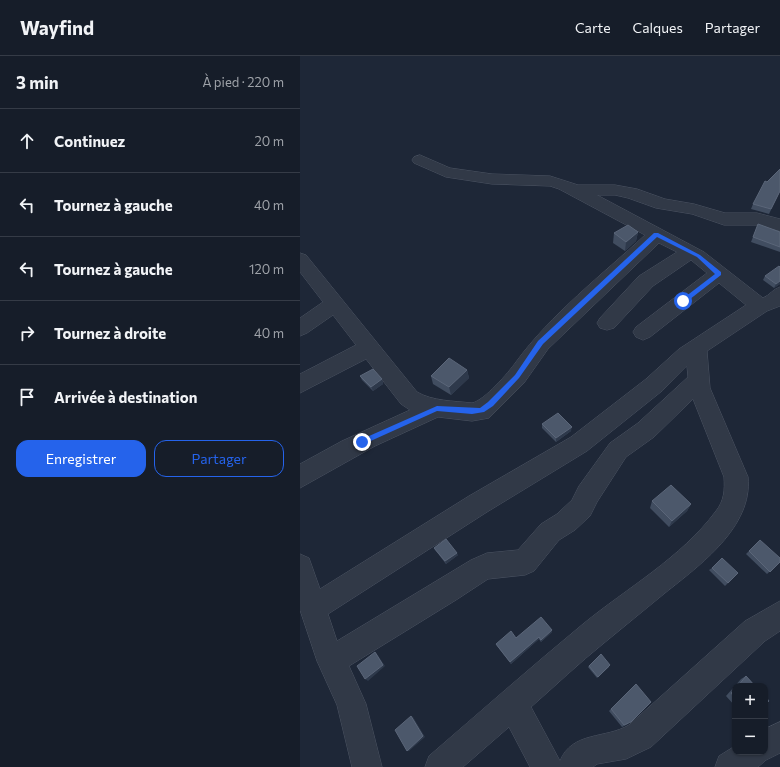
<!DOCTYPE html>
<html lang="fr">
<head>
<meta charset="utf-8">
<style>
  body { margin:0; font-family:Commissioner,sans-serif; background:#1f2631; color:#f1f3f6 }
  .controls { position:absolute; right:12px; bottom:12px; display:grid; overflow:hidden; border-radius:8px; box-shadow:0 1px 3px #0004 }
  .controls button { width:36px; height:36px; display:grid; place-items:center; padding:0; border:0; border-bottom:1px solid #353b46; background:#161d29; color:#f1f3f6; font:20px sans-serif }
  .stop { position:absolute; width:12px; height:12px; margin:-9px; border:3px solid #2563eb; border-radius:50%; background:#fff }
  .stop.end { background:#2563eb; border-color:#fff; box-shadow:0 1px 4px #0008 }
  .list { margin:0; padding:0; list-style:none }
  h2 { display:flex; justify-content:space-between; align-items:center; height:52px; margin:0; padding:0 16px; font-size:17px }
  h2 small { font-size:13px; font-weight:400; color:#9ea2a8 }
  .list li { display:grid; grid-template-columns:26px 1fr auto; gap:12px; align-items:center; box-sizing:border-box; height:64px; padding:0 16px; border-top:1px solid #353b46 }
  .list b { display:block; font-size:15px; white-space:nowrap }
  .list em { font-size:13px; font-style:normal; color:#9ea2a8 }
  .actions { display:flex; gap:8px; padding:12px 16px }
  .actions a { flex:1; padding:9px 0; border:1px solid #2563eb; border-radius:12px; text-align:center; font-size:14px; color:#2563eb }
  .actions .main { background:#2563eb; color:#fff }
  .icon { flex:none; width:22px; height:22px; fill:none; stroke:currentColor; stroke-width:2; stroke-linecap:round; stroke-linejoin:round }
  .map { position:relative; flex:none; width:480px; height:711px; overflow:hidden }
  header { display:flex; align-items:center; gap:24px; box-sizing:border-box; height:56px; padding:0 20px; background:#161d29; border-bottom:1px solid #353b46 }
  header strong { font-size:19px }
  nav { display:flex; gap:22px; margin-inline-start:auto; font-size:14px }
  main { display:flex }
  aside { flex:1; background:#161d29 }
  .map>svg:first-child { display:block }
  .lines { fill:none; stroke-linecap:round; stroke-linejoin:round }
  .minor-casing { stroke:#4c5463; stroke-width:1 }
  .minor { fill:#313947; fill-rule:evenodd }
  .wall { fill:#414d60 }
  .shaded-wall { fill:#2e394b }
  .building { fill:#4c586b; stroke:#5b6679 }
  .route { fill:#2563eb }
</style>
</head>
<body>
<header>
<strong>Wayfind</strong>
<nav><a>Carte</a><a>Calques</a><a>Partager</a></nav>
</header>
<main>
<aside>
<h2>3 min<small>À pied · 220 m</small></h2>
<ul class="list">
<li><svg class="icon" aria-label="ahead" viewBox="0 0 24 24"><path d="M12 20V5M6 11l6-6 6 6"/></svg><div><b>Continuez</b></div><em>20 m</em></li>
<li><svg class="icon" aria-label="left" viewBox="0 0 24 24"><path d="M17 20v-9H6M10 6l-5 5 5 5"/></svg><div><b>Tournez à gauche</b></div><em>40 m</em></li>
<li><svg class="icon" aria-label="left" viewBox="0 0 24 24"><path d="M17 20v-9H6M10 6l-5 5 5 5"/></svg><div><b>Tournez à gauche</b></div><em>120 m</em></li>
<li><svg class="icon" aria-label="right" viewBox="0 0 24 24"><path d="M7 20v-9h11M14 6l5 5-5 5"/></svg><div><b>Tournez à droite</b></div><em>40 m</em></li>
<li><svg class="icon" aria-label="arrive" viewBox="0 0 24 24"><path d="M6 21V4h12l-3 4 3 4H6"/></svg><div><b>Arrivée à destination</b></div></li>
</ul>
<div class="actions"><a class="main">Enregistrer</a><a>Partager</a></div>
</aside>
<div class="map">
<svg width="480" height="711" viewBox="0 0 480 711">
  <rect width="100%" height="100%" fill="#1e2737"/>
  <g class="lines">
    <defs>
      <g id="minor">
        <path d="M120,99l30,13 42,6 58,2 28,9h37l22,4 28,10 29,5 31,9h32l23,6v12l-23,-6h-33l-32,-11 -36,-6 -28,-10 -13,-3h-18l107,57 59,46c7,-3 10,-9 17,-11v19l-13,5 -60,40 3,37 38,89c5,50 -48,88 -83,116 -20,17 -41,33 -61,50 -25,20 -49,43 -73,64l29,54c12,-30 46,-22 69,-36l116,-104 35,-20v30l-15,10 -114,106 -25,12 -29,5 -4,3h-63l-21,-40 -46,40h-38l4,-11c51,-44 102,-89 154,-132 44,-36 98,-66 133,-113 8,-10 9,-21 8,-34l-31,-78 -39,38 -28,20 -29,45 -7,14 -15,14 -16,10 -25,31 -9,4 -37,4 -32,21 -107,66 17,38 16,63h-30l-15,-62 -20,-44 -17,-51v-56l9,4 11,31 149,-93 102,-59 75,-58 33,-30 67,-44 -27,-22 -69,54 -7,3 -7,-3 -3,-5 3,-5 71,-54 -16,-13 -38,26 -39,42 -7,2 -7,-2 -3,-5 3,-5 39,-42 38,-24 -18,-9 -111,106 -24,34 -35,35 -17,3 -34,-4 -63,29 -75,42v-24l42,-23 68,-31 -9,-6 -35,-45 -66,34v-19l56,-29 -23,-30 -26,18 -7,3v-18l23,-16 -23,-30v-19l6,2 111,137c15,9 37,9 55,11 12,-2 37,-31 44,-41 35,-48 86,-87 129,-127l-86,-46 -9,-3 -58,-2 -46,-7 -32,-14 -2,-3 2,-3zM387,310l1,11 -50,46 -28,20 -31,43 -7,14 -15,14 -16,10 -23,26 -31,3 -16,7 -134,81 -9,-27 159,-102 100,-61 75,-60z"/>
        <polygon points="480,666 480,697 466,704 458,711 415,711 419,700 435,690 435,696 465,696 465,673"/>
      </g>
    </defs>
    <use href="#minor" class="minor-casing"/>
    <use href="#minor" class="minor"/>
  </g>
  <g class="wall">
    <polygon points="480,113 480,135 469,158 451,153 453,148"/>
    <polygon points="458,168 480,176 480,196 451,186"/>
    <polygon points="338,176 336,185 325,195 313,187 314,177"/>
    <polygon points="465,220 480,228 474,232 463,224"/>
    <polygon points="167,314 169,322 151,339 133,328 131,320"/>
    <polygon points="60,320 82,323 83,328 73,335 62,324"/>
    <polygon points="242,368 271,375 256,386 242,372"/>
    <polygon points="352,445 391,448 387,455 369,471 350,452"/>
    <polygon points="134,492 158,499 146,508 136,495"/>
    <polygon points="449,495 480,506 467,518 446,498"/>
    <polygon points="412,512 438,517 425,530 409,514"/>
    <polygon points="252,576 241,586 239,583 211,608 197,590 196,588 216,582"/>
    <polygon points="289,610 309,611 297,622 288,611"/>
    <polygon points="446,620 455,630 435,630 435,650 426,640 441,623"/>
    <polygon points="336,628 328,668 322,671 309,655"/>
  </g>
  <g class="shaded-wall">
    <polygon points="338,176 336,185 325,195 326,186"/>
    <polygon points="480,225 480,228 474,232 476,228"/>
    <polygon points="167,314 169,322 151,339 149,331"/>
    <polygon points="82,323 83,328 73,335 71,331"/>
    <polygon points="272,371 271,375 256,386 256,382"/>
    <polygon points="391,448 387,455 369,471 372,465"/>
    <polygon points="157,497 158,499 146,508 145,505"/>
    <polygon points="252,574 252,576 241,586 241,584"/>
    <polygon points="239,581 239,583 211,608 210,606"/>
    <polygon points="75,596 77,598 85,610 68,625 65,623"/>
    <polygon points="111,660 113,661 125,681 109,695 107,695"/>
  </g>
  <g class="building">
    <polygon points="480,113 480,135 471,153 453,148 465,125 467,126"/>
    <polygon points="458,168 480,176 480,191 453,181"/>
    <polygon points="328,169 338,176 326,186 314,177"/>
    <polygon points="479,210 480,211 480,225 476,228 465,220"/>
    <polygon points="149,302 167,314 149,331 131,320"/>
    <polygon points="73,313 82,323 71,331 60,320"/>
    <polygon points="258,357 272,371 256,382 242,368"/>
    <polygon points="371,429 391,448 372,465 352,445"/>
    <polygon points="146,483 157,497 145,505 134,492"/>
    <polygon points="460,484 480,502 480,506 470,516 449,495"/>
    <polygon points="422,502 438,517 428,527 412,512"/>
    <polygon points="241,561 252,574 241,584 239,581 210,606 196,588 211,575 216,582"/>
    <polygon points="75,596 83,609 65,623 57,610"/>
    <polygon points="301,598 310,609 298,621 289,610"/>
    <polygon points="446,620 455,630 438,630"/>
    <polygon points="336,628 351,646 331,666 324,669 311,653"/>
    <polygon points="435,633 435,642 431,637"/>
    <polygon points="465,640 469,645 465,649"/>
    <polygon points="111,660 123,680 107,695 95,674"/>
  </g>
  <polygon class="route" points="354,177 358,177 400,199 421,216 421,219 385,247 381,247 381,244 415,218 397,201 357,181 243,288 219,322 193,350 184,356 172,358 137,355 64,388 60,388 60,384 137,350 180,352 188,346 215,319 238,285"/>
</svg>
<div class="controls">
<button>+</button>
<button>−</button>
</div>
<div class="stop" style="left:383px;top:245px"></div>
<div class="stop end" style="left:62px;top:386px"></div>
</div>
</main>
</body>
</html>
